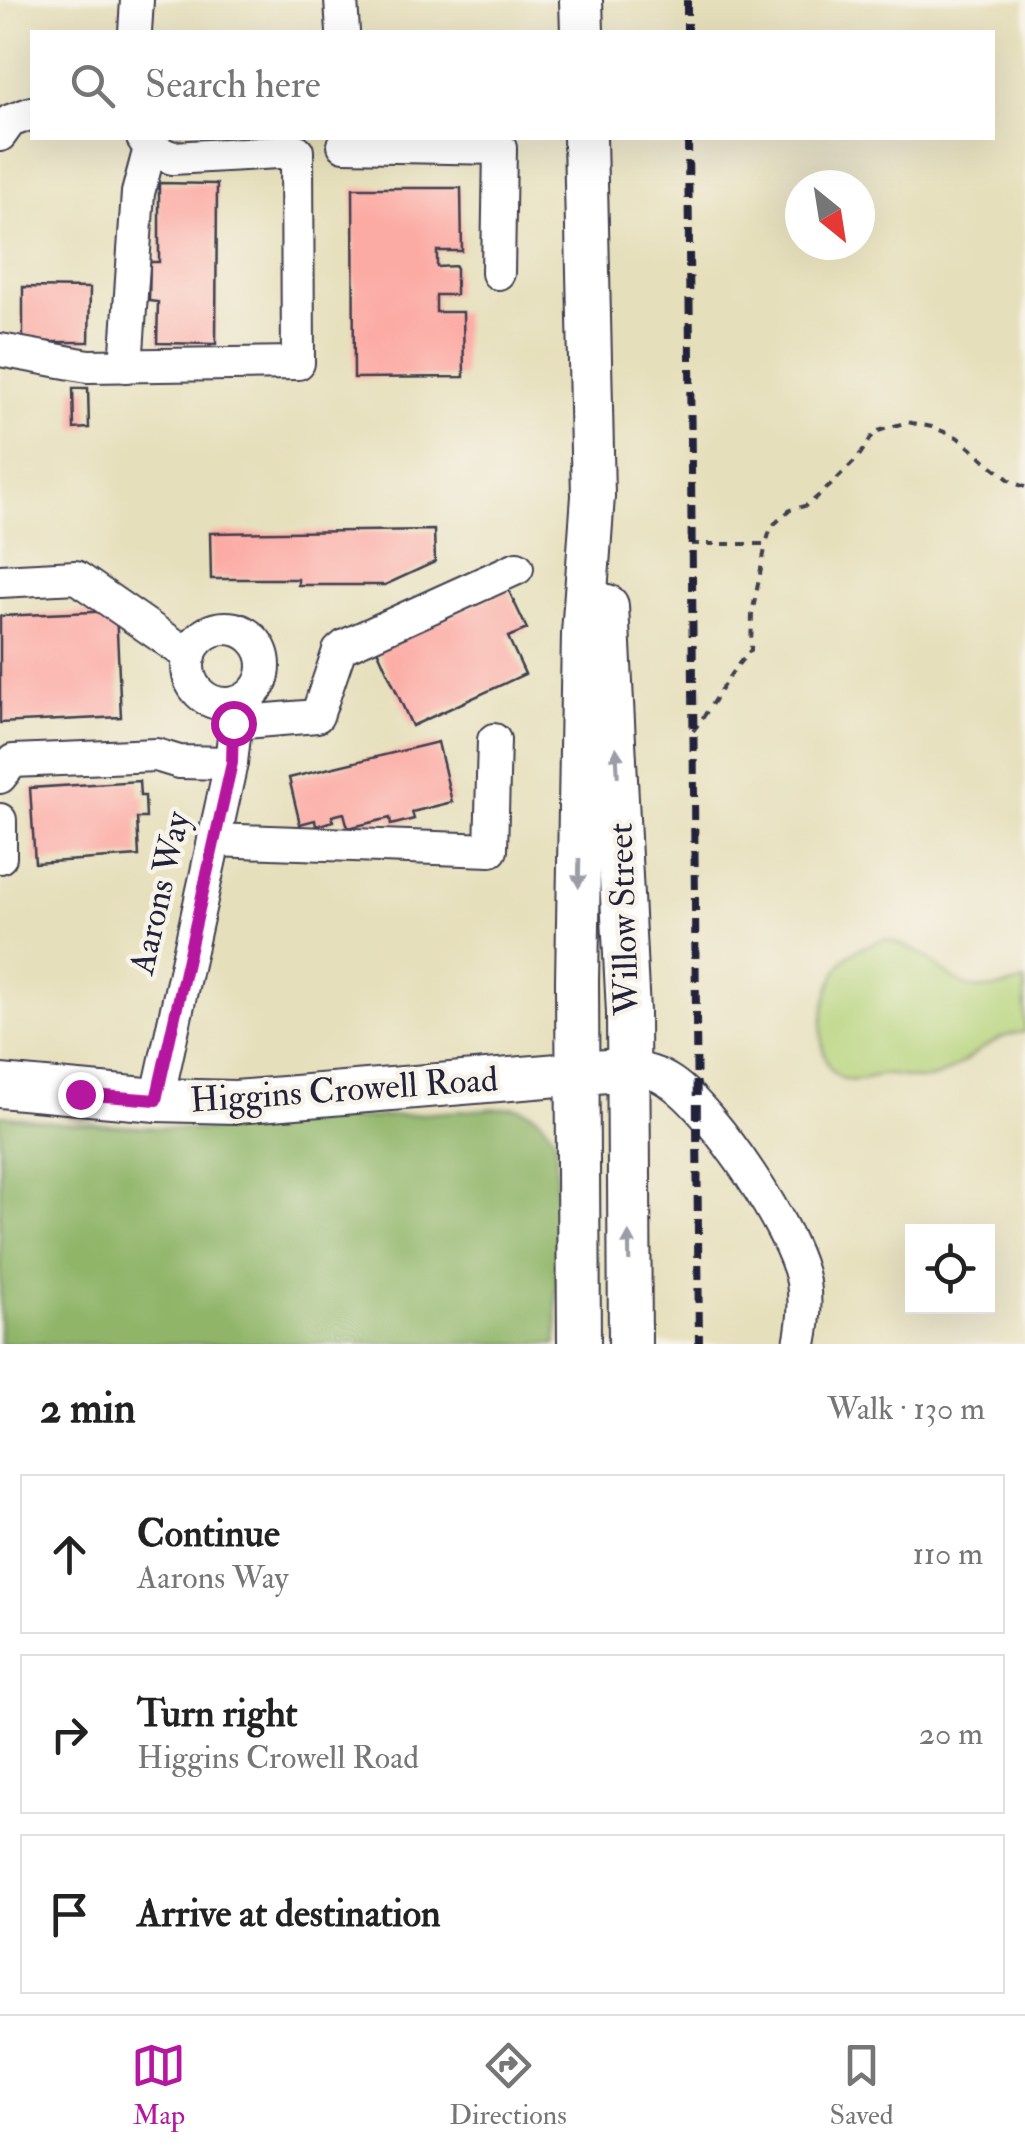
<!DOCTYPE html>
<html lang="en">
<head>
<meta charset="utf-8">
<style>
  body { margin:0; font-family:"IM FELL Double Pica",serif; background:#f2f2f2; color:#222 }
  .controls { position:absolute; right:30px; bottom:30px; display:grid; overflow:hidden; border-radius:0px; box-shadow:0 10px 40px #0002 }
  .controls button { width:90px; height:90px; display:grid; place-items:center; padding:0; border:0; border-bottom:2px solid #e0e0e0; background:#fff; color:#222; font:50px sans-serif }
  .compass { position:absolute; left:785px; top:170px; width:90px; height:90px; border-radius:50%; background:#fff; box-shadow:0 10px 40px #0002; rotate:150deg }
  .stop { position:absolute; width:30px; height:30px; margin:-22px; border:8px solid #b5179e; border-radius:50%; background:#fff }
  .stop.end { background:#b5179e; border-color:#fff; box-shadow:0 2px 10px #0008 }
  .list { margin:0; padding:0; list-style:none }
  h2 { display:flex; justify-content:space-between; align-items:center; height:130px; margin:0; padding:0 40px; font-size:42px }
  h2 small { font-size:32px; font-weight:400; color:#767676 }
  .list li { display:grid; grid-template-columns:65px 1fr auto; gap:30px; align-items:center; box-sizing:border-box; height:160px; margin:0 20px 20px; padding:0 20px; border:2px solid #e0e0e0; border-radius:0px }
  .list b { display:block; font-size:38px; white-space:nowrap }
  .list p { margin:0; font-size:32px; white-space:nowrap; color:#767676 }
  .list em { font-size:32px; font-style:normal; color:#767676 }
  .icon { flex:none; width:55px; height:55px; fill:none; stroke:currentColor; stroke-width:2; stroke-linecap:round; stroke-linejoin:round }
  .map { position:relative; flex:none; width:1025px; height:1344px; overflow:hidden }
  .search { position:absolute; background:#fff; box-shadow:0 10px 40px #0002; left:30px; right:30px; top:30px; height:110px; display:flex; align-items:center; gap:25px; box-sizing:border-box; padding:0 35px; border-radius:0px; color:#767676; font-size:38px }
  .sheet { height:670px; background:#fff }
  nav { display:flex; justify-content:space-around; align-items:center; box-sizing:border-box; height:140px; border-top:2px solid #e0e0e0; background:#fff; font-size:28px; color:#767676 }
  nav a { display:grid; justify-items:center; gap:5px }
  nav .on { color:#b5179e }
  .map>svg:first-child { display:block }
  .green { fill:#b5d379; stroke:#6c7a5a; stroke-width:2.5 }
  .forest { fill:#90b569; stroke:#596c52; stroke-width:2.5 }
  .building { fill:#fcaaa4 }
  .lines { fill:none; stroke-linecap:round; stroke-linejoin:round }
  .minor-casing { stroke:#3f3e4e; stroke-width:36 }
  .major-casing { stroke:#3f3e4e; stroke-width:46 }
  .path { stroke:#3f3e4e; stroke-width:4; stroke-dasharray:8 8; stroke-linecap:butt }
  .minor { stroke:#fff; stroke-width:32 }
  .major { stroke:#fff; stroke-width:42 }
  .rail { stroke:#22223b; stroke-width:8; stroke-dasharray:15 8; stroke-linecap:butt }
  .oneway { fill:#9c9ca7 }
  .route { stroke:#b5179e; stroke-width:12 }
  .labels { text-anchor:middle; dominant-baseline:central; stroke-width:9; stroke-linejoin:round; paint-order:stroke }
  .street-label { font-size:35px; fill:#22223b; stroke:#f7f3e8 }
</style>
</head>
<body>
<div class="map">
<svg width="1025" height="1344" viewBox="0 0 1025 1344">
  <rect width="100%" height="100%" fill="#f7f3e8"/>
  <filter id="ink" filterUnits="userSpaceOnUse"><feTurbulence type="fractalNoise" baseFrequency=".01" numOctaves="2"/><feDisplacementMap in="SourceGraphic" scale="20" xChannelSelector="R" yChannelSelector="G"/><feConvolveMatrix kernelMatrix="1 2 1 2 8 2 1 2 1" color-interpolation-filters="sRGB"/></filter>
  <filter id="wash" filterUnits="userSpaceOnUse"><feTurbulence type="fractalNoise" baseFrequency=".0048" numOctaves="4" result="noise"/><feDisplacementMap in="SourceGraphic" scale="40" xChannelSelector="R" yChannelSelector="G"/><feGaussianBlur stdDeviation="2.25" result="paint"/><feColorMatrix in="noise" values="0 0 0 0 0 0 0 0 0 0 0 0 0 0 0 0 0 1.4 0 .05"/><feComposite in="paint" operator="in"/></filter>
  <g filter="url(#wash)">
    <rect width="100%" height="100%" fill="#e6dfbb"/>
    <path class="green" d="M885,939c15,5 33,11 45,21 39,32 45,35 95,21v51c-40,3 -62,40 -97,47 -15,2 -32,-6 -47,-4 -14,1 -23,9 -37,4 -39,-14 -20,-105 6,-125 9,-7 24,-11 35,-15z"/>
    <path class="forest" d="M514,1107c23,4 32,15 42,34l1,203h-557v-229l61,8 139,7z"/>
    <g id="blocks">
      <g class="building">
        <polygon points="159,183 217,184 216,344 157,343 158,302 149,301 150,262 159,262"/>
        <polygon points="353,188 461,188 462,251 437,251 437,267 456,266 456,295 436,295 436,312 463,312 464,377 354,378"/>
        <polygon points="23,287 90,288 89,342 23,342"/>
        <polygon points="73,388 88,388 89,428 74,429"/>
        <polygon points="434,530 435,562 385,585 298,585 298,579 211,579 210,533"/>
        <polygon points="508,589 527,629 508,637 525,674 412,726 377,649"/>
        <polygon points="116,611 121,717 0,723 0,616"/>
        <polygon points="438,742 452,802 412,812 414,819 391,825 390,818 348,828 344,813 332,816 333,821 316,826 315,820 300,824 289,778"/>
        <polygon points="139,781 140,796 145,796 146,818 137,818 139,856 35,863 30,788"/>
      </g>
    </g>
  </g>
  <g filter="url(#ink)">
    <use href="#blocks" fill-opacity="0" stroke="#3f3e4e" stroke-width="2.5"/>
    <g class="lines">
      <defs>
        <g id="minor">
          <polyline points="341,0 343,32"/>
          <polyline points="135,32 137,0"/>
          <polyline points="0,135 10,121 32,113"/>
          <polyline points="344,145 500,148 498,273"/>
          <polyline points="0,350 88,366 298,363 297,151 172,158 150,148 143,138"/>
          <polyline points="126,366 138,193 150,148"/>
          <polyline points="0,581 76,577 190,656"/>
          <circle cx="226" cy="666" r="38"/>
          <polyline points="233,723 317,716 339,651 345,646 517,568"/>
          <polyline points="0,777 13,761 156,755 179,762 231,763"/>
          <polyline points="0,820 0,857"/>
          <polyline points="214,840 491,850 494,740"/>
          <path d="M629,1069c16,0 30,5 43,14 43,30 122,148 131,199 3,20 1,42 -3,62"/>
          <polyline points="157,1100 231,763 234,736 230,704"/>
        </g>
        <g id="major">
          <polyline points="581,0 582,32"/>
          <polyline points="607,606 628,1012 630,1344"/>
          <polyline points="0,1086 157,1100 236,1102 607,1071"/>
          <polyline points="579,1344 577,981 583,634 593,496 585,138"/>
        </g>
      </defs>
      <use href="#minor" class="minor-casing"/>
      <use href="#major" class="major-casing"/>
      <g class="path">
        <polyline points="691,544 766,544 771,527 790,510 808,505 832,484 857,459 875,432 907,422 932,427 957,437 1012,482 1025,487"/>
        <path d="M693,731c21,-26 33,-56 58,-81l1,-36 14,-70"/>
      </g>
      <use href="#minor" class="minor"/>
      <use href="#major" class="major"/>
      <g class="rail">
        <polyline points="687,0 687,32"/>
        <polyline points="688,138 699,1344"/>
      </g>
    </g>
    <defs><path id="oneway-solid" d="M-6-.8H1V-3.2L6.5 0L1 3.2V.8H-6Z" transform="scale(2.5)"/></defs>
    <g class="oneway">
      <use href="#oneway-solid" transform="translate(617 762) rotate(-93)"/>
      <use href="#oneway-solid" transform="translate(579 873) rotate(91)"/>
      <use href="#oneway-solid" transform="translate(629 1247) rotate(-91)"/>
    </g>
  </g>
  <g class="lines" filter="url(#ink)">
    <polyline class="route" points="80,1094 156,1100 232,763 233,723"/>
  </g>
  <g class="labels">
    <g class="street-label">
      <text transform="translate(160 893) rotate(-77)">Aarons Way</text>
      <text transform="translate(624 919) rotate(-92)">Willow Street</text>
      <text transform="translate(344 1090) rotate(-4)">Higgins Crowell Road</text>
    </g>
  </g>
</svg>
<div class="controls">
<button><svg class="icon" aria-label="locate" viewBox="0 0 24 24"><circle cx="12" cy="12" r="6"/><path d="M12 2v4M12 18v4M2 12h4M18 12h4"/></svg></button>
</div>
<svg class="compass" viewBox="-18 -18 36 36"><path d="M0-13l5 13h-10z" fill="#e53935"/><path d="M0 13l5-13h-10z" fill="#767676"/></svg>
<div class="stop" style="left:233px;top:723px"></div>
<div class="stop end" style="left:80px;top:1094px"></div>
<div class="search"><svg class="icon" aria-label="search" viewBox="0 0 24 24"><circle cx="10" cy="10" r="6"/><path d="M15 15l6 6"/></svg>Search here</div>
</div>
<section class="sheet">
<h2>2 min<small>Walk · 130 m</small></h2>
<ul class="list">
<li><svg class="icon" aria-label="ahead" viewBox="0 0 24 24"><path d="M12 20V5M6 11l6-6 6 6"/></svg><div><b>Continue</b><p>Aarons Way</p></div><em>110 m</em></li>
<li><svg class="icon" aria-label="right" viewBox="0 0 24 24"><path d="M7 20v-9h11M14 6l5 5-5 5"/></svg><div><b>Turn right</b><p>Higgins Crowell Road</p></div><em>20 m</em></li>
<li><svg class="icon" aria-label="arrive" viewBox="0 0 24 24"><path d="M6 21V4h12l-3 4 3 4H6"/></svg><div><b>Arrive at destination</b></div></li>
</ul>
</section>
<nav>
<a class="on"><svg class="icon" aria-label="map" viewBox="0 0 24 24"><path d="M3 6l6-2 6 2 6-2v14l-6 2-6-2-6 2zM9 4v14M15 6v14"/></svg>Map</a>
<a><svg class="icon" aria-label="directions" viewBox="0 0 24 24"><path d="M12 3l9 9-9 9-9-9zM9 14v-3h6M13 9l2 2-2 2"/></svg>Directions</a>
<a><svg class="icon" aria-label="saved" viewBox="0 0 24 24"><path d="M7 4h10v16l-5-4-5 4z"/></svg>Saved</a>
</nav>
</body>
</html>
